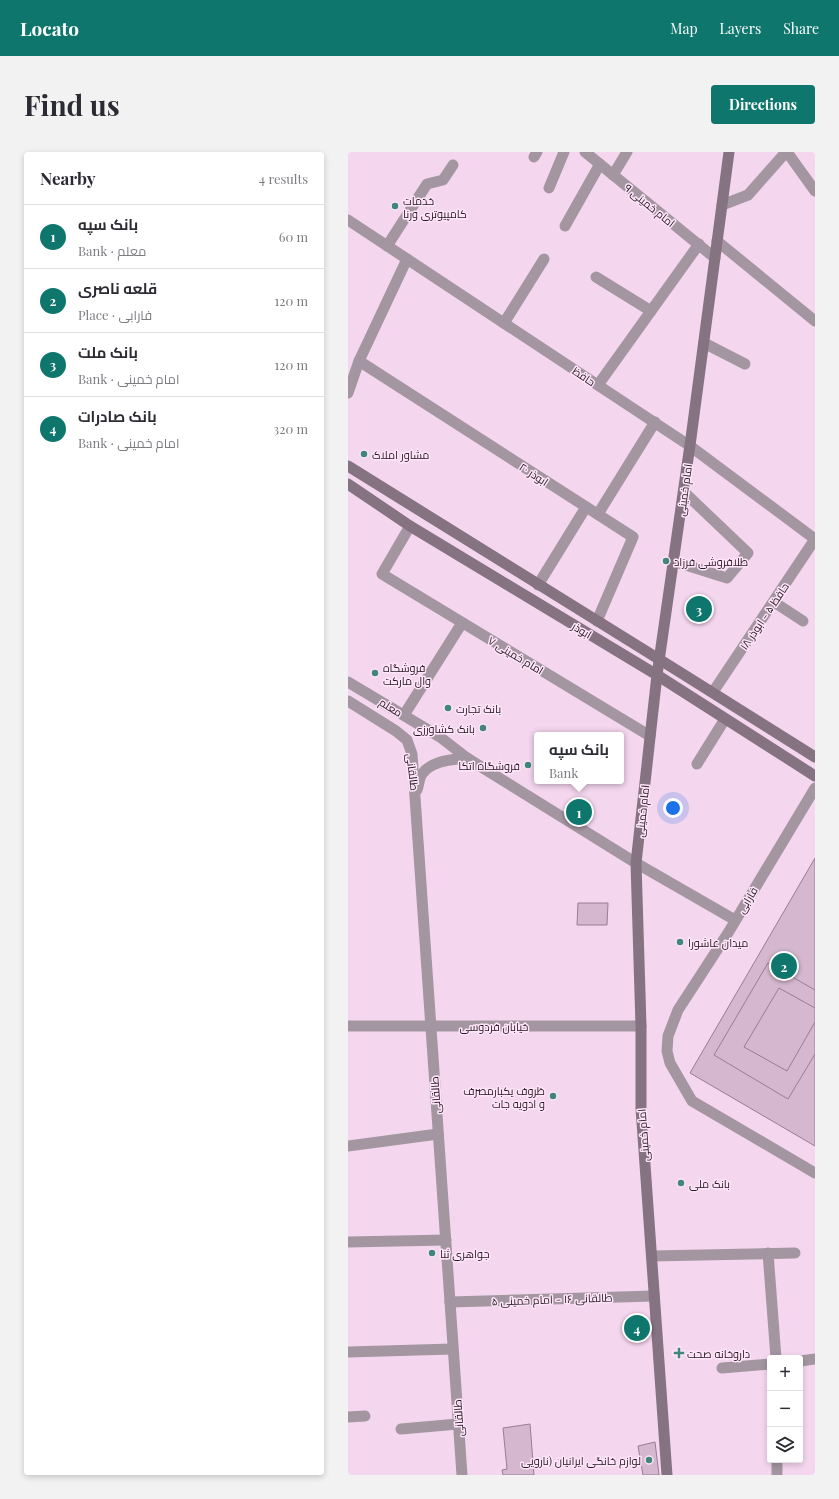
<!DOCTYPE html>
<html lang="en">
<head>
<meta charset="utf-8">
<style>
  body { margin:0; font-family:"Playfair Display",Cairo,serif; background:#f2f2f3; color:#2b2b33 }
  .controls { position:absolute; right:12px; bottom:12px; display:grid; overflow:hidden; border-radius:4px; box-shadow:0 2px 6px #0003 }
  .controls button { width:36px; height:36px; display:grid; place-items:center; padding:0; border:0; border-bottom:1px solid #e1e1e2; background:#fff; color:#2b2b33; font:20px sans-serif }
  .you { position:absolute; left:325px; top:656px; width:14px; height:14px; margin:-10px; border:3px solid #fff; border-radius:50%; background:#1a73e8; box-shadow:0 0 0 6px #1a73e833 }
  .badge { display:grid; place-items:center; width:26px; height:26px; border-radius:50%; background:#0f766e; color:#fff; font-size:13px; font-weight:700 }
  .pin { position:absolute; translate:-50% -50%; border:2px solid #fff; box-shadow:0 1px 4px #0006 }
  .popup { position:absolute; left:186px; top:580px; width:90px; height:52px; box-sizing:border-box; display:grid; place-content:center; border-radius:4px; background:#fff; filter:drop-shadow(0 1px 3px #0005); font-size:13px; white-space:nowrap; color:#7c7c81 }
  .popup b { font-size:15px; color:#2b2b33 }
  .popup::after { content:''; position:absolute; left:50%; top:100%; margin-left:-8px; border:8px solid transparent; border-top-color:#fff }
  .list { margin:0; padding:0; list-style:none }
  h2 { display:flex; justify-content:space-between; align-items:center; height:52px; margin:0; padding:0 16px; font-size:17px }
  h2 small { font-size:13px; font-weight:400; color:#7c7c81 }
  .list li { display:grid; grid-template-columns:26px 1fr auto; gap:12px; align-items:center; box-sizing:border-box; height:64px; padding:0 16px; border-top:1px solid #e1e1e2 }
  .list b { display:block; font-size:15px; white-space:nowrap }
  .list p { margin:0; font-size:13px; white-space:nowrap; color:#7c7c81 }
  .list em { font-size:13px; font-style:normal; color:#7c7c81 }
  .icon { flex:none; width:22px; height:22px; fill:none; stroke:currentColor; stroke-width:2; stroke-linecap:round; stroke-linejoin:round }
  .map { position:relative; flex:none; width:467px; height:1323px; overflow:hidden; border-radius:4px }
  header { display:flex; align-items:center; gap:24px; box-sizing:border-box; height:56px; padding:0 20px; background:#0f766e; color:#fff }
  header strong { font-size:19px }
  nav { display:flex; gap:22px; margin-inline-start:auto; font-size:14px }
  .intro { display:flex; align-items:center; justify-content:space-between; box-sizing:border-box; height:96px; padding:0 24px }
  h1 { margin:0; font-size:28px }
  .button { padding:10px 18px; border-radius:4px; background:#0f766e; color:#fff; font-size:14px; font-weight:700 }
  main { display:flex; gap:24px; padding:0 24px }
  aside { flex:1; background:#fff; border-radius:4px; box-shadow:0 2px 6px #0003 }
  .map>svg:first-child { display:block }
  .building { fill:#d5b7cf; stroke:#997d94 }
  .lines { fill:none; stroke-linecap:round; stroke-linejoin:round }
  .minor { stroke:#a496a1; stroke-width:11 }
  .tertiary { stroke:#a496a1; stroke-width:11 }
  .secondary { stroke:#867382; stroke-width:11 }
  .poi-dot { fill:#41867c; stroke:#ffe5f9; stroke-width:1.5 }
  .labels { text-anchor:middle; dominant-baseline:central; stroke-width:3; stroke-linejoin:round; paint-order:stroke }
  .poi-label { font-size:11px; fill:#261a23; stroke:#ffe5f9; text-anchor:start }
  .street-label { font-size:11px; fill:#261a23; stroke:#ffe5f9 }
</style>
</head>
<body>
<header>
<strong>Locato</strong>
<nav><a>Map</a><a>Layers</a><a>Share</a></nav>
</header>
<div class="intro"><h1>Find us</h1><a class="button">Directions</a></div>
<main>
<aside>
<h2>Nearby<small>4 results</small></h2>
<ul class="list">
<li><span class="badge">1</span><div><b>بانک سپه</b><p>Bank · معلم</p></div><em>60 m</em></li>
<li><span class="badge">2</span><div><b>قلعه ناصری</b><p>Place · فارابی</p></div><em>120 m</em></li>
<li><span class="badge">3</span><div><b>بانک ملت</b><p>Bank · امام خمینی</p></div><em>120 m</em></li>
<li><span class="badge">4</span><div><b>بانک صادرات</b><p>Bank · امام خمینی</p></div><em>320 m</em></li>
</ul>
</aside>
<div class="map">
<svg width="467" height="1323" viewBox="0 0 467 1323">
  <rect width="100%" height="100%" fill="#f5d6ef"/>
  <g class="building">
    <polygon points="467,706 467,994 342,921"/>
    <polygon points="230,751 260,751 259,773 229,773"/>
    <polygon points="420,811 467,838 467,856 431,836 396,895 439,919 467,870 467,902 440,947 366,903"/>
    <polygon points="182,1272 186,1323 155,1323 154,1318 159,1317 155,1276"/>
    <polygon points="307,1290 311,1323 295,1323 290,1294"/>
  </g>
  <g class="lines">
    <g class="minor">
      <polyline points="237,0 367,106"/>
      <polyline points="439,0 467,39"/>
      <polyline points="186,5 189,0"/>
      <polyline points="265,23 279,0"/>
      <polyline points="201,36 216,0"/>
      <polyline points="374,53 400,43 438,0"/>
      <polyline points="0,68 342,294 467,387"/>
      <polyline points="217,74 252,12"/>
      <polyline points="369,89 467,169"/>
      <polyline points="39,94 79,32 95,28 105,13"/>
      <polyline points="248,125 303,159"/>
      <polyline points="156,171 196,107"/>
      <polyline points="356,191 397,212"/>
      <polyline points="11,209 285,385 249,469"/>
      <polyline points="250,233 351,92"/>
      <polyline points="0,241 11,209 59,107"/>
      <polyline points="250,362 307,270"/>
      <polyline points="62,374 34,422 302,584"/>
      <polyline points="325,409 379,426 400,401 336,340"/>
      <polyline points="190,433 238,355"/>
      <polyline points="426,450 455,469"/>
      <polyline points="365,540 467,387"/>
      <polyline points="56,563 114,471"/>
      <polyline points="349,612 377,567"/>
      <polyline points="467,636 380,781 330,858 320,884 319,899 322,911 344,949 467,1021"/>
      <polyline points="288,711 387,768"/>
      <polyline points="0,994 90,982"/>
      <polyline points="0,1090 98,1088"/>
      <polyline points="420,1101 428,1206"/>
      <polyline points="304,1104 447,1101"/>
      <polyline points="102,1150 306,1144"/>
      <polyline points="0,1200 105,1197"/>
      <polyline points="452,1209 467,1207"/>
      <polyline points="374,1216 422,1212"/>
      <polyline points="0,1265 17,1264"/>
      <polyline points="53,1277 110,1272"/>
      <polyline points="429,1308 429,1323"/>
    </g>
    <g class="tertiary">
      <polyline points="0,530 92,585 119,606 288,711"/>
      <polyline points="0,549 48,579 59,588 64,602 114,1323"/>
      <path d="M69,638c2,-5 2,-12 5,-16 10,-14 30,-14 45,-16"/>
      <polyline points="0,874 293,874"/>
    </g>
    <g class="secondary">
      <path d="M0,314c156,97 312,193 467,291"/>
      <polyline points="0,332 62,374 309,523 467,624"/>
      <polyline points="319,1323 293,956 293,874 288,711 309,523 343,286 381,0"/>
    </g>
  </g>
  <g class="poi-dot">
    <circle cx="47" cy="54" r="4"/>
    <circle cx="16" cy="302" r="4"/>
    <circle cx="318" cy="409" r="4"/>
    <circle cx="27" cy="521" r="4"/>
    <circle cx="100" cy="556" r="4"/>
    <circle cx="135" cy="576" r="4"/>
    <circle cx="180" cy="613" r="4"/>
    <circle cx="332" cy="790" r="4"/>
    <circle cx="205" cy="944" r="4"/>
    <circle cx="333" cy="1031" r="4"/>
    <circle cx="84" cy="1101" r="4"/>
    <path d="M329 1195h4v4h4v4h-4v4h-4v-4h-4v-4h4z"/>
    <circle cx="301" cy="1308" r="4"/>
  </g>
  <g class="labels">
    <g class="poi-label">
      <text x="55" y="48">خدمات<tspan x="55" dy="13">کامپیوتری ورنا</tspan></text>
      <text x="24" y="302">مشاور املاک</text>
      <text x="326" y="409">طلافروشی فرزاد</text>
      <text x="35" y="515">فروشگاه<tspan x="35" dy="13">وال مارکت</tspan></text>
      <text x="108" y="556">بانک تجارت</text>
      <text x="127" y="576" text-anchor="end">بانک کشاورزی</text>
      <text x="172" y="613" text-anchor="end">فروشگاه اتکا</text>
      <text x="340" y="790">میدان عاشورا</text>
      <text x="197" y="938" text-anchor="end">ظروف یکبارمصرف<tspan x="197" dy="13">و ادویه جات</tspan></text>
      <text x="341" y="1031">بانک ملی</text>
      <text x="92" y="1101">جواهری ثنا</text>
      <text x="339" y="1201">داروخانه صحت</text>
      <text x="293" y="1308" text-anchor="end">لوازم خانگی ایرانیان (نارویی</text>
    </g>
    <g class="street-label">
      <text transform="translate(302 53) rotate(39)">امام خمینی ۹</text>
      <text transform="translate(236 224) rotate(33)">حافظ</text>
      <text transform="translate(186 322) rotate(33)">ابوذر ۲۰</text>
      <text transform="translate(336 338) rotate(-82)">امام خمینی</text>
      <text transform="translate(416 464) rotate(-56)">حافظ ۵ - ابوذر ۱۸</text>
      <text transform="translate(234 478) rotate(31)">ابوذر</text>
      <text transform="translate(168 503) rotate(31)">امام خمینی ۷</text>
      <text transform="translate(43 555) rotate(32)">معلم</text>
      <text transform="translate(65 620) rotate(83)">طالقانی</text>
      <text transform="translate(294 659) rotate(-84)">امام خمینی</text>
      <text transform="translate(399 748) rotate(-59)">فارابی</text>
      <text x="146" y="874">خیابان فردوسی</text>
      <text transform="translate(87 943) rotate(-94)">طالقانی</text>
      <text transform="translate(295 983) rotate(-94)">امام خمینی</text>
      <text transform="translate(204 1147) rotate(-2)">طالقانی ۱۶ - امام خمینی ۵</text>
      <text transform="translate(110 1266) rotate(-94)">طالقانی</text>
    </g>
  </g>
</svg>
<div class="controls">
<button>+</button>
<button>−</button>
<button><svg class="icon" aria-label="layers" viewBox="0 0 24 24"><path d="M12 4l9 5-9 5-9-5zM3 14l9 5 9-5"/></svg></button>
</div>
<div class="you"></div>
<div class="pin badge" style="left:231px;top:660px">1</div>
<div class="popup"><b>بانک سپه</b>Bank</div>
<div class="pin badge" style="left:436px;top:814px">2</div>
<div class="pin badge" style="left:351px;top:457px">3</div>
<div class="pin badge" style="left:289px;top:1176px">4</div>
</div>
</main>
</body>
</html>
